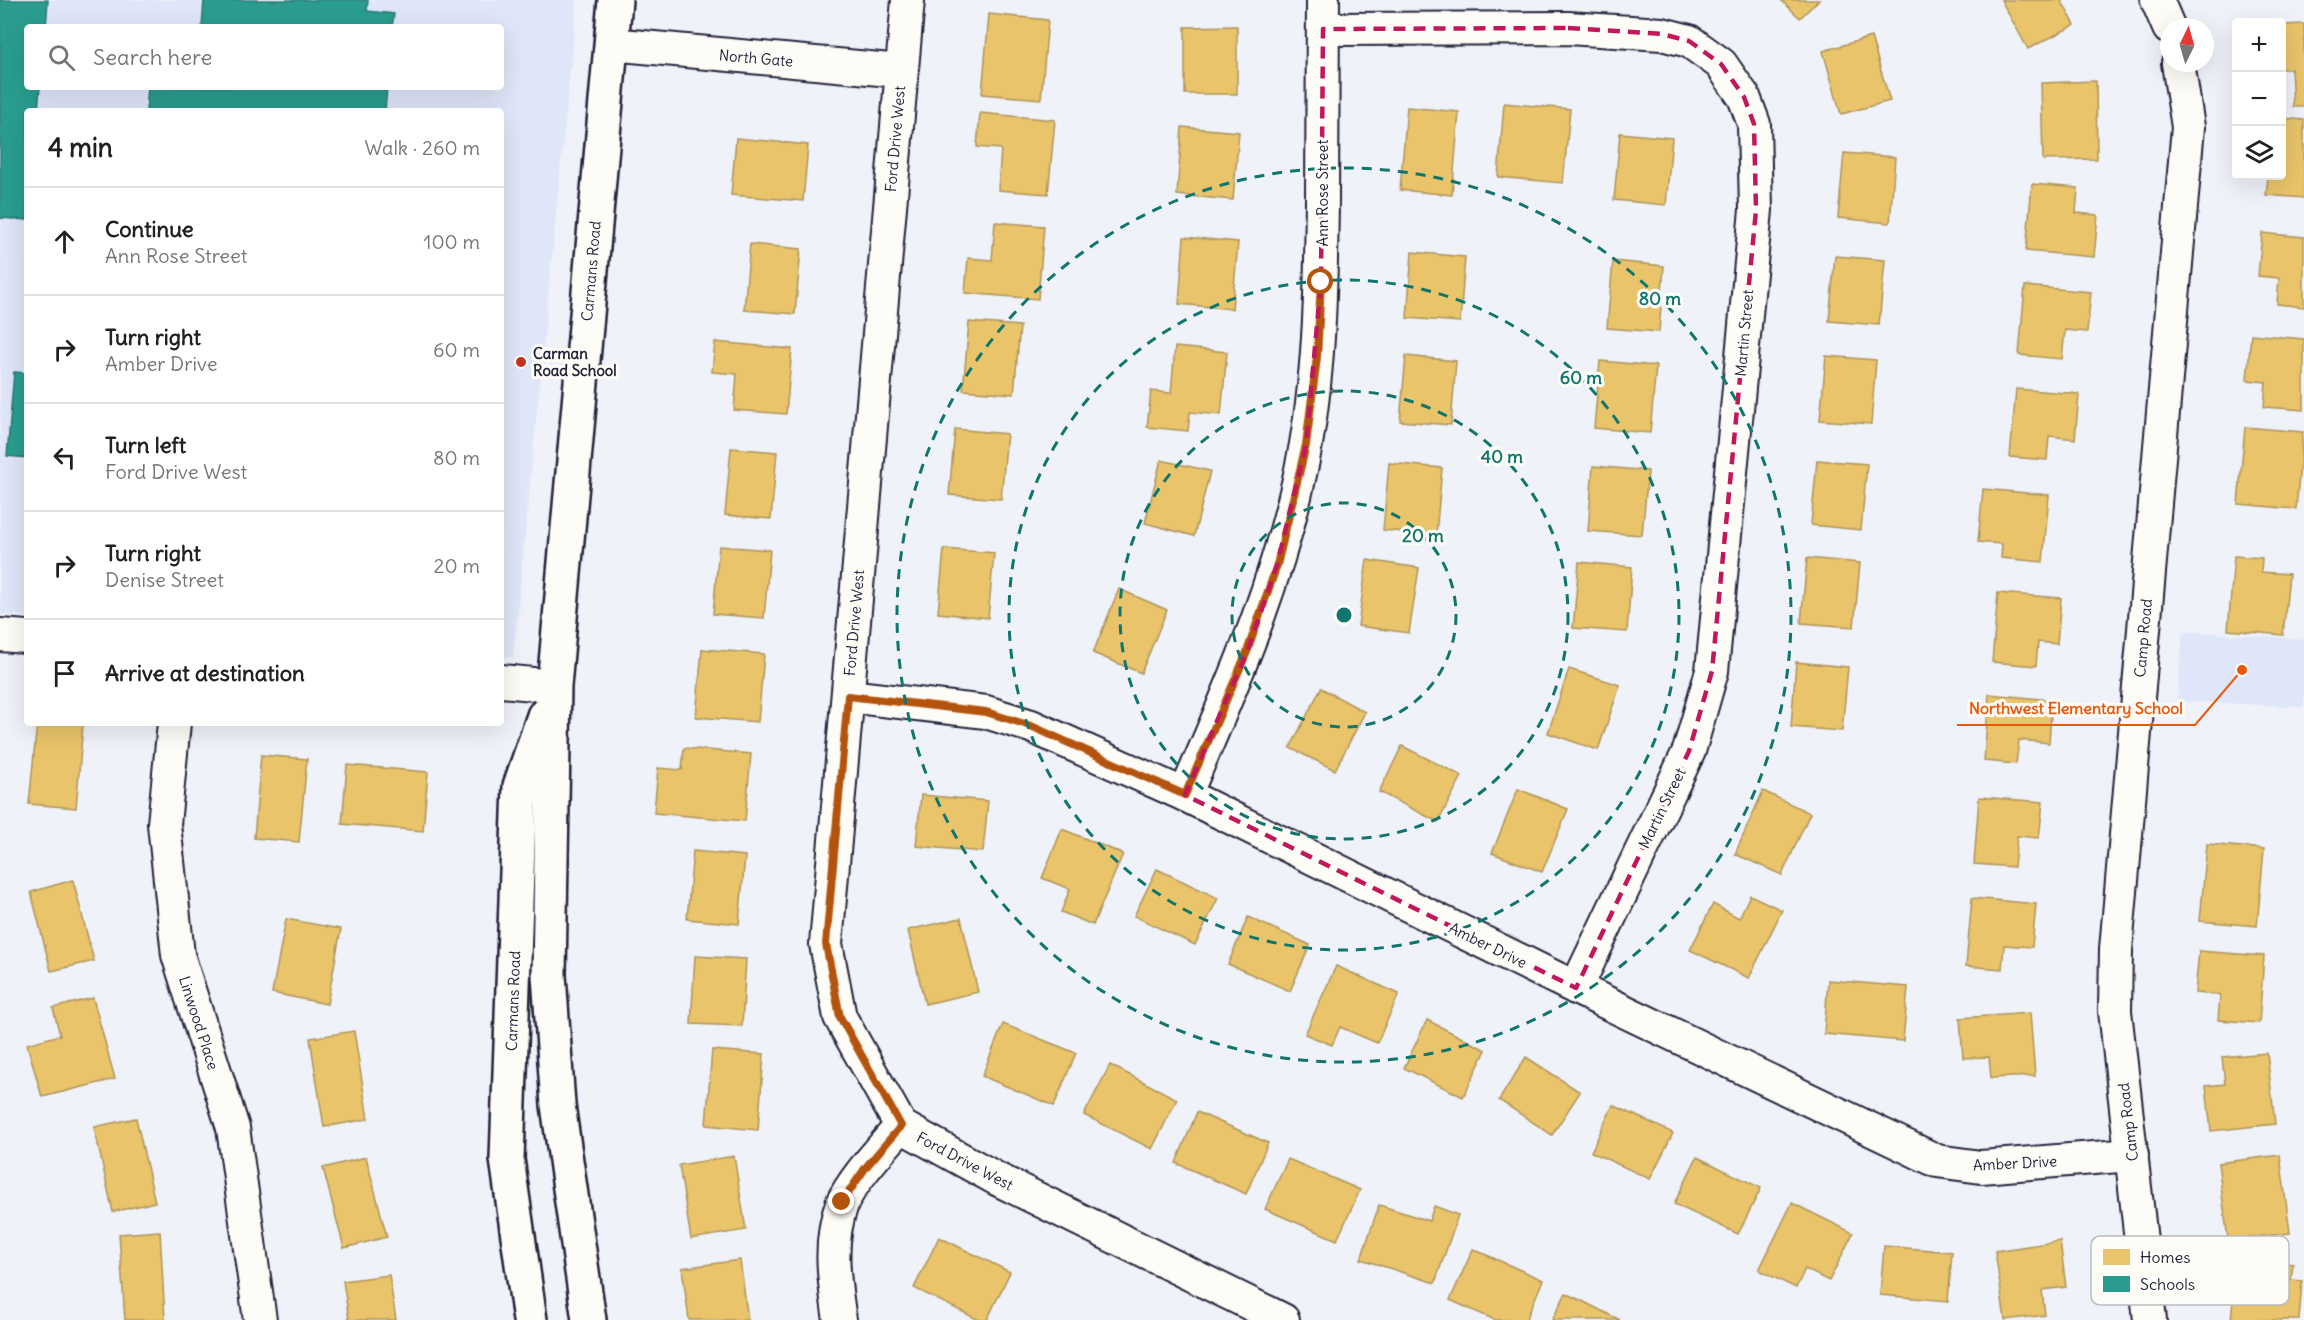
<!DOCTYPE html>
<html lang="en">
<head>
<meta charset="utf-8">
<style>
  body { margin:0; font-family:Delius,sans-serif; background:#f2f2f2; color:#202124 }
  .controls { position:absolute; right:18px; top:18px; display:grid; overflow:hidden; border-radius:6px; box-shadow:0 6px 24px #0002 }
  .controls button { width:54px; height:54px; display:grid; place-items:center; padding:0; border:0; border-bottom:2px solid #e0e0e0; background:#fff; color:#202124; font:30px sans-serif }
  .compass { position:absolute; left:2160px; top:18px; width:54px; height:54px; border-radius:50%; background:#fff; box-shadow:0 6px 24px #0002; rotate:5deg }
  .stop { position:absolute; width:18px; height:18px; margin:-14px; border:4px solid #b45309; border-radius:50%; background:#fff }
  .stop.end { background:#b45309; border-color:#fff; box-shadow:0 2px 6px #0008 }
  .list { margin:0; padding:0; list-style:none }
  h2 { display:flex; justify-content:space-between; align-items:center; height:78px; margin:0; padding:0 24px; font-size:26px }
  h2 small { font-size:20px; font-weight:400; color:#757577 }
  .list li { display:grid; grid-template-columns:39px 1fr auto; gap:18px; align-items:center; box-sizing:border-box; height:108px; padding:0 24px; border-top:2px solid #e0e0e0 }
  .list b { display:block; font-size:22px; white-space:nowrap }
  .list p { margin:0; font-size:20px; white-space:nowrap; color:#757577 }
  .list em { font-size:20px; font-style:normal; color:#757577 }
  .icon { flex:none; width:33px; height:33px; fill:none; stroke:currentColor; stroke-width:2; stroke-linecap:round; stroke-linejoin:round }
  .map { position:relative; flex:none; width:2304px; height:1320px; overflow:hidden }
  .search { position:absolute; background:#fff; box-shadow:0 6px 24px #0002; left:24px; top:24px; width:480px; height:66px; display:flex; align-items:center; gap:15px; box-sizing:border-box; padding:0 21px; border-radius:6px; color:#757577; font-size:22px }
  .panel { position:absolute; background:#fff; box-shadow:0 6px 24px #0002; left:24px; top:108px; width:480px; height:618px; border-radius:6px }
  .map>svg:first-child { display:block }
  .built { fill:#dfe6f9; fill-rule:evenodd }
  .homes { fill:#e9c46a; stroke:#ad935c; stroke-width:1.5 }
  .schools { fill:#2a9d8f; stroke:#287876; stroke-width:1.5 }
  .lines { fill:none; stroke-linecap:round; stroke-linejoin:round }
  .minor-casing { stroke:#22223b; stroke-width:36 }
  .tertiary-casing { stroke:#22223b; stroke-width:38 }
  .minor { stroke:#fdfcf7; stroke-width:32 }
  .tertiary { stroke:#fdfcf7; stroke-width:33 }
  .route { stroke:#b45309; stroke-width:8 }
  .marked { fill:none; stroke:#c2185b; stroke-width:4.5; stroke-dasharray:12 8; stroke-linejoin:round }
  .ring { fill:none; stroke:#0f766e; stroke-width:3; stroke-dasharray:10 8 }
  .poi-dot { fill:#c8321e; stroke:#fdfcf7; stroke-width:2 }
  .labels { text-anchor:middle; dominant-baseline:central; stroke-width:6; stroke-linejoin:round; paint-order:stroke }
  .street-label { font-size:15px; fill:#22223b; stroke:#fdfcf7 }
  .poi-label { font-size:15px; font-weight:bold; fill:#22223b; stroke:#fdfcf7; text-anchor:start }
  .key { fill:#fdfcf7; stroke:#bbbbbf; stroke-width:1.5 }
  .key-label { font-size:16px; fill:#22223b }
  .centre { fill:#0f766e; stroke:#fdfcf7; stroke-width:3 }
  .ring-label { font-size:18px; text-anchor:middle; font-weight:bold; fill:#0f766e; stroke:#fdfcf7; stroke-width:6; stroke-linejoin:round; paint-order:stroke }
  .leader { fill:none; stroke:#e8590c; stroke-width:2 }
  .callout-dot { fill:#e8590c; stroke:#fdfcf7; stroke-width:2 }
  .callout-label { font-size:16px; text-anchor:middle; font-weight:bold; fill:#e8590c; stroke:#fdfcf7; stroke-width:6; stroke-linejoin:round; paint-order:stroke }
</style>
</head>
<body>
<div class="map">
<svg width="2304" height="1320" viewBox="0 0 2304 1320">
  <rect width="100%" height="100%" fill="#eff2f8"/>
  <filter id="ink" filterUnits="userSpaceOnUse"><feTurbulence type="fractalNoise" baseFrequency=".0167" numOctaves="2"/><feDisplacementMap in="SourceGraphic" scale="12" xChannelSelector="R" yChannelSelector="G"/><feConvolveMatrix kernelMatrix="1 2 1 2 8 2 1 2 1" color-interpolation-filters="sRGB"/></filter>
  <g filter="url(#ink)">
    <g class="built">
      <path d="M0,0h577l-64,657 -12,-1v-545h-474v505l-27,-2zM27,27h474v60h-474z"/>
      <polygon points="2183,631 2304,639 2304,707 2177,701"/>
    </g>
    <g class="homes">
      <polygon points="1781,0 1819,0 1800,18"/>
      <polygon points="2001,0 2061,0 2075,25 2028,49"/>
      <polygon points="989,14 1048,20 1041,99 982,94"/>
      <polygon points="2304,24 2304,107 2293,107 2291,69 2282,69 2282,25"/>
      <polygon points="1237,26 1237,94 1185,94 1185,27"/>
      <polygon points="1871,37 1890,101 1841,114 1823,51"/>
      <polygon points="2096,81 2097,159 2043,160 2041,83"/>
      <polygon points="1504,103 1570,109 1563,183 1498,177"/>
      <polygon points="1407,107 1459,112 1452,195 1400,190"/>
      <polygon points="980,113 1055,120 1048,194 998,190 1001,149 977,147"/>
      <polygon points="2282,118 2304,120 2304,198 2266,195 2268,176 2282,176"/>
      <polygon points="1182,127 1239,132 1233,200 1177,195"/>
      <polygon points="1620,133 1672,138 1666,205 1614,200"/>
      <polygon points="736,138 808,145 803,201 731,195"/>
      <polygon points="1844,153 1895,157 1890,223 1838,218"/>
      <polygon points="2032,184 2078,188 2076,213 2098,215 2094,257 2026,251"/>
      <polygon points="995,222 1044,226 1038,299 965,293 968,258 992,260"/>
      <polygon points="2262,233 2304,237 2304,307 2277,304 2279,278 2258,276"/>
      <polygon points="1184,237 1238,242 1232,309 1179,304"/>
      <polygon points="750,244 801,249 795,314 744,310"/>
      <polygon points="1412,252 1465,257 1460,322 1407,318"/>
      <polygon points="1835,256 1885,260 1879,325 1829,321"/>
      <polygon points="1613,261 1664,266 1659,332 1607,328"/>
      <polygon points="2025,286 2091,292 2087,332 2065,330 2062,359 2019,355"/>
      <polygon points="969,322 1020,326 1014,394 963,390"/>
      <polygon points="2251,334 2304,339 2304,410 2264,407 2266,382 2247,380"/>
      <polygon points="715,342 792,349 786,414 734,410 737,374 712,372"/>
      <polygon points="1175,347 1227,352 1221,415 1190,412 1188,431 1147,427 1151,391 1171,393"/>
      <polygon points="1406,356 1456,361 1451,425 1400,421"/>
      <polygon points="1826,356 1876,360 1871,424 1820,420"/>
      <polygon points="1600,361 1656,366 1650,433 1594,428"/>
      <polygon points="2016,389 2079,394 2075,439 2049,436 2047,460 2010,457"/>
      <polygon points="2245,427 2303,432 2296,509 2238,504"/>
      <polygon points="955,429 1007,434 1001,499 949,495"/>
      <polygon points="731,448 777,452 771,519 725,515"/>
      <polygon points="1161,460 1210,471 1194,536 1145,523"/>
      <polygon points="1817,460 1867,464 1861,530 1811,525"/>
      <polygon points="1389,463 1442,468 1436,535 1383,530"/>
      <polygon points="1593,466 1648,471 1642,535 1588,531"/>
      <polygon points="1983,489 2049,495 2043,562 2001,558 2002,544 1978,542"/>
      <polygon points="719,546 770,550 764,618 713,614"/>
      <polygon points="944,549 994,553 988,618 938,613"/>
      <polygon points="2234,556 2262,558 2261,572 2289,574 2283,635 2228,630"/>
      <polygon points="1807,558 1860,563 1854,627 1801,623"/>
      <polygon points="1367,560 1419,568 1409,633 1358,626"/>
      <polygon points="1579,562 1632,567 1627,632 1573,628"/>
      <polygon points="1119,589 1167,610 1141,673 1093,653"/>
      <polygon points="1998,593 2061,598 2057,644 2038,642 2036,666 1992,662"/>
      <polygon points="702,649 764,654 758,722 696,717"/>
      <polygon points="1796,662 1848,667 1842,731 1791,727"/>
      <polygon points="1569,669 1620,685 1598,750 1548,733"/>
      <polygon points="1321,688 1365,712 1335,770 1290,748"/>
      <polygon points="1989,694 2052,700 2049,743 2019,740 2016,764 1984,761"/>
      <polygon points="37,723 83,724 76,808 29,804"/>
      <polygon points="1402,746 1462,776 1438,822 1379,792"/>
      <polygon points="684,748 751,754 745,821 654,813 658,768 682,770"/>
      <polygon points="261,755 307,759 299,842 254,838"/>
      <polygon points="347,765 428,772 423,831 342,824"/>
      <polygon points="1518,789 1568,809 1542,872 1492,853"/>
      <polygon points="1763,791 1810,813 1782,875 1735,854"/>
      <polygon points="921,795 988,801 983,852 916,846"/>
      <polygon points="1979,797 2043,802 2039,838 2017,836 2014,867 1974,864"/>
      <polygon points="1062,829 1123,854 1093,925 1061,912 1070,889 1042,878"/>
      <polygon points="2207,844 2264,849 2257,926 2200,921"/>
      <polygon points="693,851 745,856 739,924 687,919"/>
      <polygon points="1157,869 1218,898 1195,945 1134,916"/>
      <polygon points="73,880 94,961 51,971 31,892"/>
      <polygon points="1750,895 1782,910 1749,978 1690,950 1713,904 1739,918"/>
      <polygon points="1972,898 2036,904 2032,947 2004,945 2002,969 1966,966"/>
      <polygon points="1248,917 1310,945 1290,991 1228,964"/>
      <polygon points="961,918 978,992 925,1004 908,930"/>
      <polygon points="286,919 341,929 327,1004 272,993"/>
      <polygon points="2199,951 2264,956 2259,1023 2218,1020 2220,995 2195,993"/>
      <polygon points="695,956 746,959 742,1026 691,1024"/>
      <polygon points="1336,966 1399,994 1377,1043 1340,1027 1332,1045 1305,1034"/>
      <polygon points="1828,980 1908,987 1903,1041 1824,1034"/>
      <polygon points="93,998 115,1079 42,1097 27,1044 60,1035 53,1008"/>
      <polygon points="2030,1013 2035,1076 1991,1078 1989,1057 1963,1058 1960,1018"/>
      <polygon points="1427,1020 1486,1050 1463,1097 1404,1068"/>
      <polygon points="1003,1024 1076,1053 1054,1106 982,1076"/>
      <polygon points="354,1031 368,1119 324,1127 310,1038"/>
      <polygon points="712,1050 764,1054 758,1130 706,1125"/>
      <polygon points="2267,1053 2275,1124 2211,1131 2206,1086 2225,1084 2222,1057"/>
      <polygon points="1526,1057 1580,1092 1552,1135 1499,1100"/>
      <polygon points="1110,1065 1177,1099 1152,1149 1084,1115"/>
      <polygon points="1613,1105 1673,1133 1650,1179 1591,1152"/>
      <polygon points="1197,1112 1268,1143 1246,1194 1176,1163"/>
      <polygon points="136,1118 155,1202 113,1212 94,1127"/>
      <polygon points="2280,1155 2290,1233 2228,1240 2218,1163"/>
      <polygon points="734,1156 746,1230 691,1239 679,1165"/>
      <polygon points="366,1157 387,1237 344,1248 323,1168"/>
      <polygon points="1697,1157 1761,1188 1738,1234 1674,1204"/>
      <polygon points="1288,1159 1360,1190 1337,1240 1265,1209"/>
      <polygon points="1792,1203 1853,1233 1829,1281 1805,1269 1796,1288 1759,1270"/>
      <polygon points="1379,1205 1429,1221 1434,1206 1458,1215 1435,1283 1361,1259"/>
      <polygon points="160,1231 165,1320 125,1320 119,1234"/>
      <polygon points="939,1237 1010,1272 987,1320 979,1320 914,1288"/>
      <polygon points="2060,1241 2066,1287 2042,1290 2045,1315 2005,1320 1995,1251"/>
      <polygon points="1884,1246 1952,1252 1948,1301 1880,1295"/>
      <polygon points="1473,1249 1543,1280 1526,1320 1495,1320 1450,1300"/>
      <polygon points="740,1260 748,1320 689,1320 682,1268"/>
      <polygon points="2256,1260 2293,1264 2291,1280 2302,1281 2299,1320 2231,1320 2234,1290 2254,1292"/>
      <polygon points="389,1275 396,1320 349,1320 343,1281"/>
      <polygon points="1566,1293 1620,1320 1552,1320"/>
    </g>
    <g class="schools">
      <polygon points="0,0 48,0 46,27 27,27 27,87 40,87 38,111 27,111 27,220 0,218"/>
      <polygon points="204,0 368,0 367,11 394,14 392,27 202,27"/>
      <polygon points="148,87 387,87 385,111 146,111"/>
      <polygon points="14,372 27,373 27,458 7,456"/>
    </g>
    <g class="lines">
      <defs>
        <g id="minor">
          <polyline points="908,0 826,944 840,1017 901,1126 997,1179 1283,1320"/>
          <polyline points="2157,0 2169,28"/>
          <polyline points="1323,29 1568,28 1662,34 1689,41 1721,64 1744,97 1754,124 1756,210 1712,671 1689,751 1576,988"/>
          <polyline points="611,44 901,71"/>
          <polyline points="0,635 27,637"/>
          <polyline points="501,681 554,686"/>
          <polyline points="848,696 986,712 1031,726 1185,795 1576,988 1937,1161 1981,1167 2132,1155"/>
          <polyline points="174,723 164,824 178,955 233,1128 260,1320"/>
          <path d="M1185,795c50,-115 99,-226 121,-351 14,-81 15,-162 16,-244 0,-67 1,-133 1,-200"/>
          <path d="M840,1320c-6,-39 -12,-78 2,-116 9,-23 42,-58 59,-78"/>
          <polyline points="2150,1320 2115,1011 2116,949 2188,127 2178,63"/>
        </g>
        <g id="tertiary">
          <polyline points="530,1320 507,1159 520,786 544,716"/>
          <polyline points="589,1320 558,1105 549,975 554,686 615,0"/>
        </g>
      </defs>
      <use href="#minor" class="minor-casing"/>
      <use href="#tertiary" class="tertiary-casing"/>
      <use href="#minor" class="minor"/>
      <use href="#tertiary" class="tertiary"/>
    </g>
  </g>
  <g class="lines" filter="url(#ink)">
    <polyline class="route" points="842,1202 866,1167 901,1126 840,1017 826,944 848,696 986,712 1031,726 1185,795 1247,652 1277,565 1306,445 1317,357 1321,282"/>
  </g>
  <path class="marked" d="M1568,28l94,6 27,7 32,23 23,33 10,27 2,86 -44,461 -23,80 -113,237 -391,-193 62,-143 30,-87 29,-120 15,-163 2,-253z"/>
  <g class="ring">
    <circle cx="1344" cy="615" r="112"/>
    <circle cx="1344" cy="615" r="224"/>
    <circle cx="1344" cy="615" r="335"/>
    <circle cx="1344" cy="615" r="447"/>
  </g>
  <circle class="poi-dot" cx="521" cy="362" r="6"/>
  <g class="labels">
    <g class="street-label">
      <text transform="translate(756 58) rotate(5)">North Gate</text>
      <text transform="translate(895 139) rotate(-85)">Ford Drive West</text>
      <text transform="translate(1322 193) rotate(-90)">Ann Rose Street</text>
      <text transform="translate(591 271) rotate(-85)">Carmans Road</text>
      <text transform="translate(1744 333) rotate(-85)">Martin Street</text>
      <text transform="translate(854 623) rotate(-85)">Ford Drive West</text>
      <text transform="translate(2143 638) rotate(-85)">Camp Road</text>
      <text transform="translate(1662 808) rotate(-64)">Martin Street</text>
      <text transform="translate(1488 945) rotate(26)">Amber Drive</text>
      <text transform="translate(513 1001) rotate(-88)">Carmans Road</text>
      <text transform="translate(199 1023) rotate(72)">Linwood Place</text>
      <text transform="translate(2128 1122) rotate(-97)">Camp Road</text>
      <text transform="translate(965 1161) rotate(28)">Ford Drive West</text>
      <text transform="translate(2015 1163) rotate(-3)">Amber Drive</text>
    </g>
    <g class="poi-label">
      <text x="533" y="353">Carman<tspan x="533" dy="17">Road School</tspan></text>
    </g>
  </g>
  <rect x="2091" y="1236" width="198" height="69" rx="9" class="key"/>
  <rect x="2103" y="1249" width="27" height="16" fill="#e9c46a"/>
  <rect x="2103" y="1276" width="27" height="16" fill="#2a9d8f"/>
  <g class="key-label">
    <text x="2140" y="1263">Homes</text>
    <text x="2140" y="1290">Schools</text>
  </g>
  <circle cx="1344" cy="615" r="9" class="centre"/>
  <g class="ring-label">
    <text x="1660" y="305">80 m</text>
    <text x="1581" y="384">60 m</text>
    <text x="1502" y="463">40 m</text>
    <text x="1423" y="542">20 m</text>
  </g>
  <path class="leader" d="M2242 670L2195 725H1957"/>
  <circle class="callout-dot" cx="2242" cy="670" r="6"/>
  <g class="callout-label">
    <text x="2076" y="714">Northwest Elementary School</text>
  </g>
</svg>
<div class="controls">
<button>+</button>
<button>−</button>
<button><svg class="icon" aria-label="layers" viewBox="0 0 24 24"><path d="M12 4l9 5-9 5-9-5zM3 14l9 5 9-5"/></svg></button>
</div>
<svg class="compass" viewBox="-18 -18 36 36"><path d="M0-13l5 13h-10z" fill="#e53935"/><path d="M0 13l5-13h-10z" fill="#757577"/></svg>
<div class="stop" style="left:1321px;top:282px"></div>
<div class="stop end" style="left:842px;top:1202px"></div>
<div class="search"><svg class="icon" aria-label="search" viewBox="0 0 24 24"><circle cx="10" cy="10" r="6"/><path d="M15 15l6 6"/></svg>Search here</div>
<section class="panel">
<h2>4 min<small>Walk · 260 m</small></h2>
<ul class="list">
<li><svg class="icon" aria-label="ahead" viewBox="0 0 24 24"><path d="M12 20V5M6 11l6-6 6 6"/></svg><div><b>Continue</b><p>Ann Rose Street</p></div><em>100 m</em></li>
<li><svg class="icon" aria-label="right" viewBox="0 0 24 24"><path d="M7 20v-9h11M14 6l5 5-5 5"/></svg><div><b>Turn right</b><p>Amber Drive</p></div><em>60 m</em></li>
<li><svg class="icon" aria-label="left" viewBox="0 0 24 24"><path d="M17 20v-9H6M10 6l-5 5 5 5"/></svg><div><b>Turn left</b><p>Ford Drive West</p></div><em>80 m</em></li>
<li><svg class="icon" aria-label="right" viewBox="0 0 24 24"><path d="M7 20v-9h11M14 6l5 5-5 5"/></svg><div><b>Turn right</b><p>Denise Street</p></div><em>20 m</em></li>
<li><svg class="icon" aria-label="arrive" viewBox="0 0 24 24"><path d="M6 21V4h12l-3 4 3 4H6"/></svg><div><b>Arrive at destination</b></div></li>
</ul>
</section>
</div>
</body>
</html>
